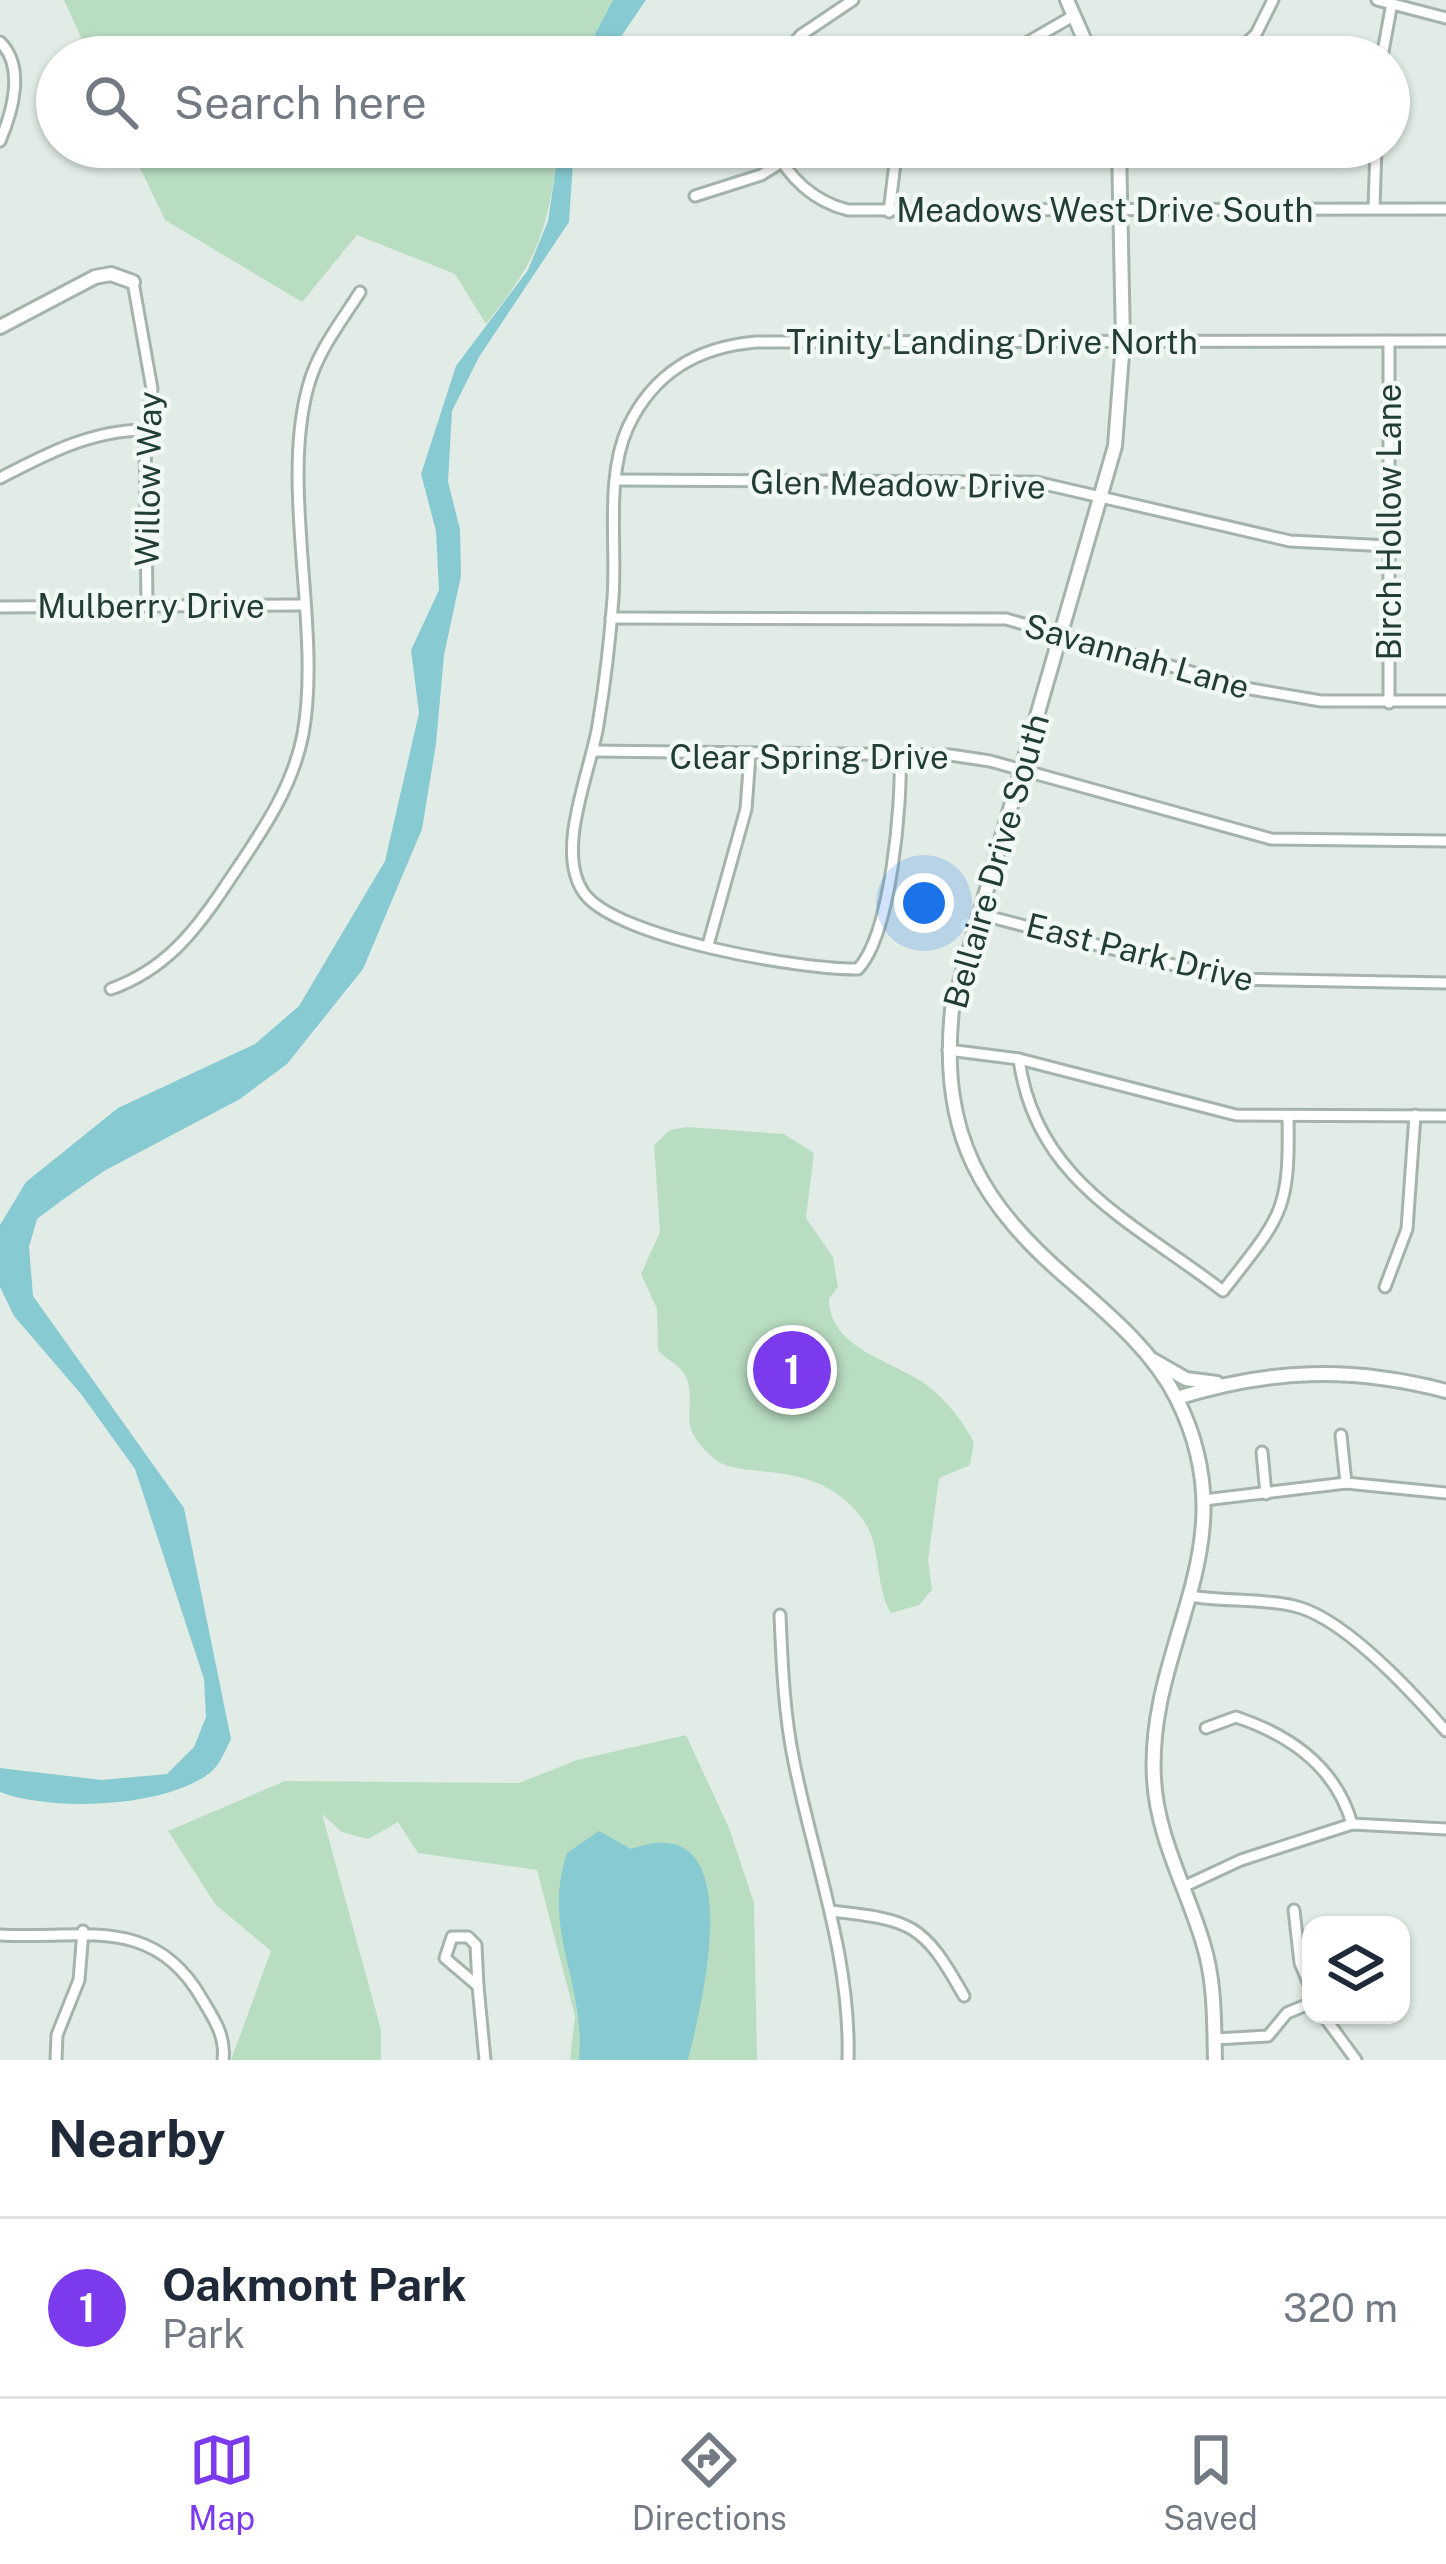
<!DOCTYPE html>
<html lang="en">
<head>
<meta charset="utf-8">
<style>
  body { margin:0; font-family:"Public Sans",sans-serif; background:#f2f2f3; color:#1f2937 }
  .controls { position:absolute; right:36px; bottom:36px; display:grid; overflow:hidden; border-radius:24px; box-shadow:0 3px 9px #0004 }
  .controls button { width:108px; height:108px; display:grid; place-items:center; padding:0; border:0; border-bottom:3px solid #e0e1e3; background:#fff; color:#1f2937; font:60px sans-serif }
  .you { position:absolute; left:924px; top:903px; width:42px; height:42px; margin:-30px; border:9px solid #fff; border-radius:50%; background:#1a73e8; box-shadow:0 0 0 18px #1a73e833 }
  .badge { display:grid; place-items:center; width:78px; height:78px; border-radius:50%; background:#7c3aed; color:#fff; font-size:39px; font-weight:700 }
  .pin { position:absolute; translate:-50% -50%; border:6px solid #fff; box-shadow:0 3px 12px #0006 }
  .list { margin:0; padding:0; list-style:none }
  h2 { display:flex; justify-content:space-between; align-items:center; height:156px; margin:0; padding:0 48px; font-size:51px }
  h2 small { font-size:39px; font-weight:400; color:#747a83 }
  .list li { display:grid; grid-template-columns:78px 1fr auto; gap:36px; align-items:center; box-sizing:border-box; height:180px; padding:0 48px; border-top:3px solid #e0e1e3 }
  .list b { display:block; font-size:45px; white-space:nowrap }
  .list p { margin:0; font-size:39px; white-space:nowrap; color:#747a83 }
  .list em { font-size:39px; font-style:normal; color:#747a83 }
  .icon { flex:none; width:66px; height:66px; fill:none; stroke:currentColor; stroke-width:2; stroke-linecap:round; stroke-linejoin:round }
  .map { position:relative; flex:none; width:1446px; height:2060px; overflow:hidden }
  .search { position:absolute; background:#fff; box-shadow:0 3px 9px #0004; left:36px; right:36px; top:36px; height:132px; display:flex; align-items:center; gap:30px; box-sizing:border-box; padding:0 42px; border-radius:66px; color:#747a83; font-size:45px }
  .sheet { height:336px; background:#fff }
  nav { display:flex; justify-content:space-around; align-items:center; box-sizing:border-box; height:168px; border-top:3px solid #e0e1e3; background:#fff; font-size:33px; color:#747a83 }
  nav a { display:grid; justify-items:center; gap:6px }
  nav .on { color:#7c3aed }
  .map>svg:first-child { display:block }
  .green { fill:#b9ddc1 }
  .water { fill:#88cad2 }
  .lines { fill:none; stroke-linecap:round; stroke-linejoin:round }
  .minor-casing { stroke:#a4b4ad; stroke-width:15 }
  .tertiary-casing { stroke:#a4b4ad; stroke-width:18 }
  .minor { stroke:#fff; stroke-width:9 }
  .tertiary { stroke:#fff; stroke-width:12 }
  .labels { text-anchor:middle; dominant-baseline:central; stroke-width:9; stroke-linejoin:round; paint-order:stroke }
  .street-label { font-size:33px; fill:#213d34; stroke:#f1f8f5 }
</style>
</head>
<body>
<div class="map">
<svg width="1446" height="2060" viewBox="0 0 1446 2060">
  <rect width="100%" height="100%" fill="#e1ece6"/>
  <g class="green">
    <polygon points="64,0 613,0 583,57 90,57"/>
    <path d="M130,147h429c-13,86 -18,108 -73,177l-31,-50 -98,-39 -55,67 -137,-82z"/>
    <path d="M687,1127l97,7 30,19 -8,65 27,39 5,30 -9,12c0,50 65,62 96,85 21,15 38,37 49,59l-4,22 -31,13 -11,82 4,30 -13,15 -28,8c-18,-30 -7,-66 -30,-96 -48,-63 -122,-34 -149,-60 -37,-35 -16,-42 -24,-75 -5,-18 -20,-19 -30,-32l-1,-41 -16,-35 19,-42 -6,-87 16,-15z"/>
    <polygon points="686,1735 729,1828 754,1903 757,2060 570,2060 575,2016 537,1870 418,1853 398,1822 368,1839 342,1832 322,1814 381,2030 381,2060 231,2060 271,1951 216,1905 168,1831 285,1781 519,1783 577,1760"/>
  </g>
  <g class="water">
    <polygon points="613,0 646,0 607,57 583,57"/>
    <path d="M559,147h15l-5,75 -90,135 -27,54 -4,71 12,47 1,47 -17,79 -8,89 -14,85 -59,140 -76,95 -47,35 -136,72 -43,30 -24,18 -8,28 4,49 151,212 47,231c-5,10 -11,25 -19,32 -44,37 -160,41 -212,21v-24l102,12 65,-6 27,-27 12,-30 -2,-38 -69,-210 -54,-75 -67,-78 -14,-29v-62l26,-43 92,-74 137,-64 44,-38 86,-145 34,-148 -8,-63 28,-60 -3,-59 -15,-57 35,-108 72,-96 20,-49z"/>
    <path d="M599,1831l32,18c121,-44 71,155 57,211h-109c7,-80 -38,-128 -12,-207z"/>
  </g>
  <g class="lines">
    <defs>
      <g id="minor">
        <polyline points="1377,0 1446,18"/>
        <path d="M0,42c26,25 12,71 0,99"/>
        <polyline points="782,57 801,35 853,0"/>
        <polyline points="1002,57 1073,16"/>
        <polyline points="1232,57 1256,34 1273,0"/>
        <polyline points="1382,57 1392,3"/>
        <path d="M774,147c14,31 41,55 74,63l598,-1"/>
        <polyline points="695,196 761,175 782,162"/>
        <polyline points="1374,208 1376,147"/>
        <polyline points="889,212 897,147"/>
        <polyline points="133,282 152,389 145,430 147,606"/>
        <path d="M0,478c46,-24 92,-48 145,-48"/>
        <polyline points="617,480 1036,482 1290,541 1389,546"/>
        <polyline points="0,607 302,605"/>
        <polyline points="611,618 1006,619 1251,689 1321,701 1446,701"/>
        <polyline points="1389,703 1389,342"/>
        <polyline points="593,751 950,755 990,761 1271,839 1446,841"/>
        <path d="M900,755c2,49 -9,179 -42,214 -56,1 -242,-31 -274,-76 -30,-42 7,-122 14,-168 7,-42 12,-85 15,-127 4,-53 -8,-121 15,-171 26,-55 70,-80 128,-85l690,-1"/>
        <polyline points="979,914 1227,979 1446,983"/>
        <polyline points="708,945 746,809 750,755"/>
        <path d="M111,989c53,-19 83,-56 113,-101 32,-48 68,-96 79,-154 19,-103 -23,-246 5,-347 9,-35 33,-65 52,-95"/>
        <polyline points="948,1050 1019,1059 1236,1115 1446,1116"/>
        <path d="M1019,1059c16,122 116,164 204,232 58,-75 67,-78 65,-175"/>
        <polyline points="1385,1287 1407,1229 1415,1115"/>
        <polyline points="1341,1435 1346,1483"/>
        <polyline points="1262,1452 1266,1494"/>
        <polyline points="1204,1500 1346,1483 1446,1493"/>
        <path d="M1190,1596c34,6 70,2 104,10 49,11 118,86 152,125"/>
        <path d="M780,1615c2,48 4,99 14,147 20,100 57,195 54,298"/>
        <path d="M1206,1728l30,-11c54,18 100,50 116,107"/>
        <polyline points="1183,1887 1241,1860 1352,1824 1446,1829"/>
        <polyline points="1294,1910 1300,1963 1311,1989"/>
        <path d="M831,1911c81,9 92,12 133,85"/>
        <path d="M0,1935c80,5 153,-22 202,64 12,20 24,37 21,61"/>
        <polygon points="452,1937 468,1937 476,1945 478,1986 445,1958"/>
        <polyline points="478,1986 485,2060"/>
        <polyline points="1323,2015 1356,2060"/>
        <polyline points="1215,2039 1268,2036 1287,2013 1311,2003"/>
        <polyline points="56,2060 57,2035 79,1980 83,1931"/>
      </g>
      <g id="tertiary">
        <polyline points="1067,0 1092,57"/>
        <path d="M1119,147l4,194 -8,105 -163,564c-13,125 29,195 122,274 38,33 80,69 103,115 74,148 -31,242 -23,380 3,58 33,110 49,164 12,38 11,78 12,117"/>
        <polyline points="0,327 95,277 111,274 133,282"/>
        <polyline points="1153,1360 1186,1379 1217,1383"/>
        <path d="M1177,1398c93,-29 174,-32 269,-7"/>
      </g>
    </defs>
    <use href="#minor" class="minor-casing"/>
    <use href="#tertiary" class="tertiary-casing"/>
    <use href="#minor" class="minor"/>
    <use href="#tertiary" class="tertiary"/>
  </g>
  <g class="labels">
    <g class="street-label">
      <text x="1105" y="210">Meadows West Drive South</text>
      <text x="992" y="342">Trinity Landing Drive North</text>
      <text transform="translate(148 479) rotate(-89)">Willow Way</text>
      <text transform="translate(898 484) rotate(1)">Glen Meadow Drive</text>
      <text transform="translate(1389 522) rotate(-90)">Birch Hollow Lane</text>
      <text x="151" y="606">Mulberry Drive</text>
      <text transform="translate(1137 656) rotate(16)">Savannah Lane</text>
      <text x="809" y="757">Clear Spring Drive</text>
      <text transform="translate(996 861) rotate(-74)">Bellaire Drive South</text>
      <text transform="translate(1140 952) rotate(14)">East Park Drive</text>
    </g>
  </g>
</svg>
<div class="controls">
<button><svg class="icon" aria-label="layers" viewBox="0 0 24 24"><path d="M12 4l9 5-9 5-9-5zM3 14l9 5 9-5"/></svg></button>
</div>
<div class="you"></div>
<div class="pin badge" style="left:792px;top:1370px">1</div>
<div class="search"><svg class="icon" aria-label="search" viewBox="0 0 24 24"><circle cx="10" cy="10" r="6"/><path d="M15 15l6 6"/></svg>Search here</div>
</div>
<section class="sheet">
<h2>Nearby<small></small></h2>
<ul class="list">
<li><span class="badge">1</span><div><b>Oakmont Park</b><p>Park</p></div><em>320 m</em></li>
</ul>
</section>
<nav>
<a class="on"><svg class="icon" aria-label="map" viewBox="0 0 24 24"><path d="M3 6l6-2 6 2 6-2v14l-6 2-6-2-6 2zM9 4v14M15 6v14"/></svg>Map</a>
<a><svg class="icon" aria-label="directions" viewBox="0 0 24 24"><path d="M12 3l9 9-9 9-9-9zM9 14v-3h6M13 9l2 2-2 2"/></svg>Directions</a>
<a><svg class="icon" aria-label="saved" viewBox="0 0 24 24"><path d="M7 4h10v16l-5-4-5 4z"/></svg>Saved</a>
</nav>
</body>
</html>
